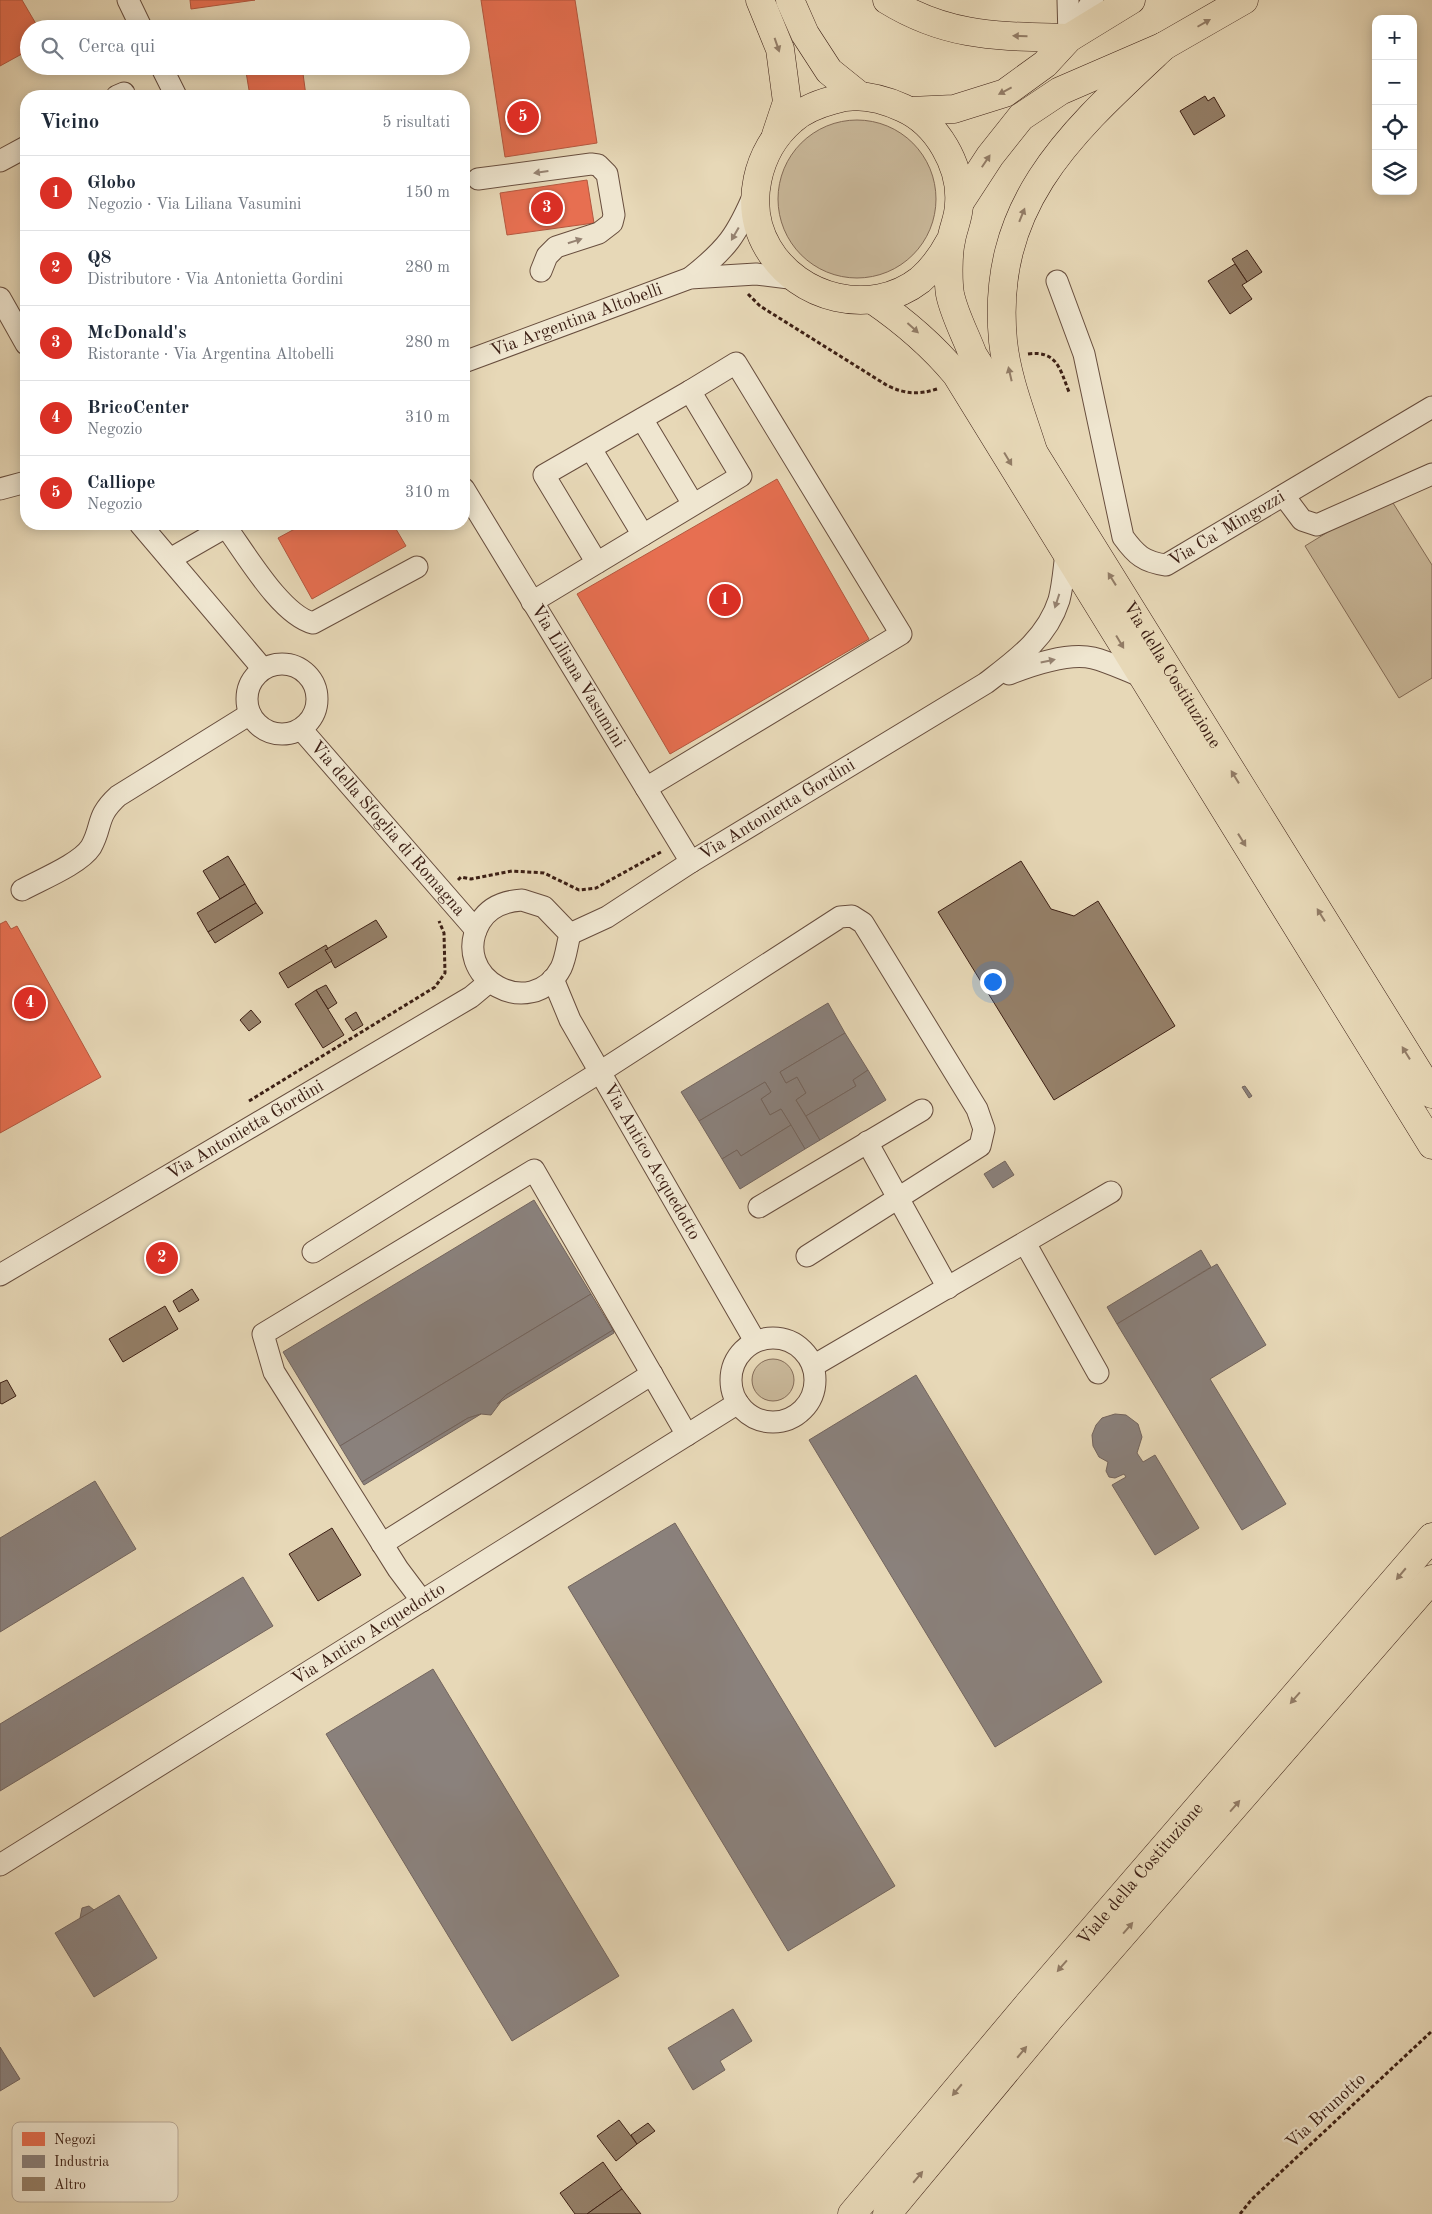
<!DOCTYPE html>
<html lang="it">
<head>
<meta charset="utf-8">
<style>
  body { margin:0; font-family:"Old Standard TT",serif; background:#f6f6f7; color:#1f2937 }
  .controls { position:absolute; right:15px; top:15px; display:grid; overflow:hidden; border-radius:10px; box-shadow:0 2px 12px #0003 }
  .controls button { width:45px; height:45px; display:grid; place-items:center; padding:0; border:0; border-bottom:1px solid #e0e1e3; background:#fff; color:#1f2937; font:25px sans-serif }
  .you { position:absolute; left:992px; top:981px; width:18px; height:18px; margin:-12px; border:4px solid #fff; border-radius:50%; background:#1a73e8; box-shadow:0 0 0 8px #1a73e833 }
  .badge { display:grid; place-items:center; width:32px; height:32px; border-radius:50%; background:#d93025; color:#fff; font-size:16px; font-weight:700 }
  .pin { position:absolute; translate:-50% -50%; border:2px solid #fff; box-shadow:0 1px 5px #0006 }
  .list { margin:0; padding:0; list-style:none }
  h2 { display:flex; justify-content:space-between; align-items:center; height:65px; margin:0; padding:0 20px; font-size:21px }
  h2 small { font-size:16px; font-weight:400; color:#747a83 }
  .list li { display:grid; grid-template-columns:32px 1fr auto; gap:15px; align-items:center; box-sizing:border-box; height:75px; padding:0 20px; border-top:1px solid #e0e1e3 }
  .list b { display:block; font-size:19px; white-space:nowrap }
  .list p { margin:0; font-size:16px; white-space:nowrap; color:#747a83 }
  .list em { font-size:16px; font-style:normal; color:#747a83 }
  .icon { flex:none; width:28px; height:28px; fill:none; stroke:currentColor; stroke-width:2; stroke-linecap:round; stroke-linejoin:round }
  .map { position:relative; flex:none; width:1432px; height:2214px; overflow:hidden }
  .search { position:absolute; background:#fff; box-shadow:0 2px 12px #0003; left:20px; top:20px; width:450px; height:55px; display:flex; align-items:center; gap:12px; box-sizing:border-box; padding:0 18px; border-radius:28px; color:#747a83; font-size:19px }
  .panel { position:absolute; background:#fff; box-shadow:0 2px 12px #0003; left:20px; top:90px; width:450px; height:440px; border-radius:20px }
  .map>svg:first-child { display:block }
  .green { fill:#cab99b; stroke:#846c58 }
  .shops { fill:#e76f51; stroke:#b4573f }
  .industry { fill:#8a817c; stroke:#73645d }
  .building { fill:#958069; stroke:#3d2015 }
  .lines { fill:none; stroke-linecap:round; stroke-linejoin:round }
  .minor-casing { stroke:#684e3e; stroke-width:23 }
  .major-casing { stroke:#3d2015; stroke-width:29 }
  .highway-casing { stroke:#3d2015; stroke-width:29 }
  .path { stroke:#3d2015; stroke-width:3; stroke-dasharray:4 2.5; stroke-linecap:butt }
  .minor { stroke:#efe6d0; stroke-width:21 }
  .major { stroke:#e7d8b7; stroke-width:28 }
  .highway { stroke:#e7d8b7; stroke-width:28 }
  .oneway { fill:#927c66 }
  .oneway2 { fill:#968372 }
  .labels { text-anchor:middle; dominant-baseline:central; stroke-width:5; stroke-linejoin:round; paint-order:stroke }
  .street-label { font-size:18px; fill:#3d2015; stroke:#efe6d0 }
  .key { fill:#efe6d0; stroke:#baab98; stroke-width:1 }
  .key-label { font-size:14px; fill:#3d2015 }
</style>
</head>
<body>
<div class="map">
<svg width="1432" height="2214" viewBox="0 0 1432 2214">
  <rect width="100%" height="100%" fill="#e7d8b7"/>
  <filter id="stains"><feTurbulence type="fractalNoise" baseFrequency=".004" numOctaves="4"/><feColorMatrix values="0 0 0 0 .2 0 0 0 0 .09 0 0 0 0 .02 0 0 0 .5 -.17"/></filter>
  <radialGradient id="worn" r=".72"><stop offset=".6" stop-color="#630" stop-opacity="0"/><stop offset="1" stop-color="#630" stop-opacity=".3"/></radialGradient>
  <g class="green">
    <circle cx="857" cy="199" r="79"/>
    <polygon points="1388,495 1432,565 1432,678 1399,698 1305,546"/>
    <circle cx="773" cy="1380" r="21"/>
  </g>
  <g class="shops">
    <polygon points="0,0 22,0 39,29 29,29 29,50 0,66"/>
    <polygon points="190,0 255,0 191,9"/>
    <polygon points="481,0 575,0 597,143 505,157"/>
    <polygon points="245,66 302,66 306,96 250,96"/>
    <polygon points="587,180 594,223 507,235 500,193"/>
    <polygon points="777,479 869,639 670,754 577,594"/>
    <polygon points="304,524 393,524 406,546 312,599 278,538"/>
    <polygon points="6,921 11,929 17,926 101,1077 0,1133 0,924"/>
  </g>
  <g class="industry">
    <polygon points="828,1003 845,1033 780,1072 786,1083 797,1077 806,1093 796,1100 820,1140 805,1149 781,1109 770,1115 761,1099 771,1092 765,1082 699,1121 681,1092"/>
    <polygon points="845,1033 868,1070 853,1080 856,1086 806,1116 796,1100 806,1093 797,1077 786,1083 780,1072"/>
    <polygon points="868,1070 886,1100 820,1140 806,1116 856,1086 853,1080"/>
    <polygon points="765,1082 771,1092 761,1099 770,1115 781,1109 791,1125 741,1156 737,1150 722,1159 699,1121"/>
    <polygon points="1245,1086 1252,1096 1249,1098 1242,1087"/>
    <polygon points="791,1125 805,1149 740,1189 722,1159 737,1150 741,1156"/>
    <polygon points="1005,1161 1014,1175 993,1188 984,1174"/>
    <polygon points="534,1200 591,1294 340,1446 283,1352"/>
    <polygon points="1201,1250 1211,1267 1117,1324 1107,1307"/>
    <polygon points="1217,1264 1266,1345 1210,1379 1286,1504 1242,1530 1117,1324"/>
    <polygon points="591,1294 613,1330 506,1395 491,1415 481,1414 468,1418 362,1482 340,1446"/>
    <polygon points="613,1330 614,1333 497,1404 506,1395"/>
    <polygon points="916,1375 1102,1682 995,1747 809,1440"/>
    <polygon points="481,1414 364,1485 362,1482 468,1418"/>
    <polygon points="1115,1414 1126,1415 1138,1424 1142,1437 1137,1453 1143,1462 1155,1455 1199,1528 1155,1555 1112,1485 1126,1477 1124,1474 1115,1478 1109,1477 1106,1471 1108,1462 1099,1457 1093,1446 1092,1435 1096,1425 1102,1418"/>
    <polygon points="95,1481 136,1549 0,1632 0,1538"/>
    <polygon points="675,1523 895,1886 788,1951 568,1587"/>
    <polygon points="243,1577 273,1626 0,1791 0,1724"/>
    <polygon points="433,1669 619,1976 512,2041 326,1734"/>
    <polygon points="119,1895 157,1958 94,1997 55,1933"/>
    <polygon points="89,1906 94,1910 80,1918 82,1908"/>
    <polygon points="733,2009 752,2041 720,2061 725,2070 693,2090 668,2048"/>
    <polygon points="0,2047 20,2079 0,2091"/>
  </g>
  <g class="building">
    <polygon points="1205,96 1208,101 1214,97 1225,116 1194,135 1180,111"/>
    <polygon points="1247,250 1262,272 1247,282 1232,259"/>
    <polygon points="1235,264 1247,282 1242,285 1252,299 1230,314 1208,281"/>
    <polygon points="228,856 245,884 220,899 203,871"/>
    <polygon points="1021,861 1051,909 1074,916 1098,901 1175,1026 1054,1100 938,912"/>
    <polygon points="245,884 256,903 208,932 197,913"/>
    <polygon points="256,903 263,913 215,943 208,932"/>
    <polygon points="376,920 387,937 335,968 325,950"/>
    <polygon points="326,945 328,949 325,950 332,961 288,988 279,973"/>
    <polygon points="326,985 337,1003 328,1009 316,990"/>
    <polygon points="316,990 344,1035 323,1048 295,1004"/>
    <polygon points="251,1010 261,1022 249,1031 240,1020"/>
    <polygon points="356,1012 363,1025 353,1031 345,1019"/>
    <polygon points="192,1289 199,1300 179,1312 173,1301"/>
    <polygon points="165,1306 178,1329 123,1362 109,1339"/>
    <polygon points="7,1380 16,1396 2,1404 0,1403 0,1383"/>
    <polygon points="332,1528 361,1575 318,1601 289,1554"/>
    <polygon points="619,2120 637,2144 616,2161 597,2136"/>
    <polygon points="648,2123 655,2131 637,2144 631,2135"/>
    <polygon points="603,2162 622,2189 587,2214 575,2214 560,2193"/>
    <polygon points="622,2189 641,2214 587,2214"/>
  </g>
  <g class="lines">
    <defs>
      <g id="minor">
        <polyline points="128,0 142,29"/>
        <polyline points="1068,0 1069,38"/>
        <polyline points="1070,35 1093,0"/>
        <polyline points="161,66 176,96"/>
        <polyline points="117,96 124,93"/>
        <polyline points="0,161 26,147"/>
        <polyline points="478,179 591,164 598,165 607,174 614,215 612,223 599,233 556,247 547,256 541,271"/>
        <path d="M690,278c37,-29 47,-43 65,-86"/>
        <path id="s1" d="M1057,281l27,73 39,183c13,18 21,25 43,28l266,-158"/>
        <polyline points="0,298 26,344"/>
        <path id="s2" d="M464,362l226,-84 66,-4 41,5"/>
        <polyline points="642,419 693,504"/>
        <polyline points="591,449 643,535"/>
        <polyline points="0,489 26,482"/>
        <path id="s3" d="M464,489l227,373"/>
        <polyline points="1284,496 1302,520 1317,525 1432,474"/>
        <polyline points="140,524 263,669"/>
        <path d="M226,527c20,27 55,88 87,96l104,-56"/>
        <polyline points="170,559 231,524"/>
        <polyline points="532,602 741,476 690,391 544,475 597,563"/>
        <circle cx="282" cy="699" r="35"/>
        <path d="M1009,674c23,-9 59,-22 84,-16 16,4 32,12 48,18"/>
        <path id="s4" d="M301,729l175,201"/>
        <polyline points="646,788 901,634 736,363 690,391"/>
        <path d="M22,890c18,-10 58,-26 69,-43 12,-21 4,-30 27,-51l132,-82"/>
        <path d="M522,900l22,7 26,27c-3,11 -4,24 -9,34 -29,55 -113,10 -81,-46 9,-15 25,-21 42,-22z"/>
        <path id="s5" d="M570,934l37,-17 84,-55 295,-179c30,-23 61,-45 73,-83 4,-15 5,-32 7,-47"/>
        <path id="s6" d="M553,979l17,41 185,321"/>
        <polyline points="867,1142 948,1288"/>
        <polyline points="759,1207 922,1110"/>
        <polyline points="1025,1243 1098,1373"/>
        <polyline points="313,1252 600,1072 840,917 852,916 863,923 977,1109 984,1129 980,1146 807,1256"/>
        <path id="s7" d="M0,1275l471,-278 18,-15"/>
        <circle cx="773" cy="1380" r="42"/>
        <polyline points="813,1366 1111,1192"/>
        <polyline points="382,1544 652,1374"/>
        <polyline points="422,1601 398,1569 274,1372 263,1334 534,1170 687,1435"/>
        <path id="s8" d="M0,1865l738,-462"/>
      </g>
      <g id="major">
        <polyline points="760,0 780,49 787,102 776,135"/>
        <polyline points="790,0 805,34 829,71 860,96"/>
        <path id="s9" d="M950,241c-8,15 -17,28 -30,39 -49,38 -122,19 -152,-32 -25,-42 -11,-98 24,-128 12,-11 26,-16 41,-20 23,-8 48,-2 70,8 34,15 59,58 56,96 0,13 -6,24 -8,37 -3,12 -3,41 -1,53 4,20 16,42 23,61l459,739"/>
        <path d="M873,300c32,22 58,44 83,74l476,771"/>
      </g>
      <g id="highway">
        <path d="M887,0c62,38 112,36 182,38"/>
        <polyline points="910,111 954,109 1005,93 1045,64 1069,38 1131,0"/>
        <polyline points="960,202 990,156 1021,117 1060,91 1164,46 1244,0"/>
        <path d="M1034,454c-11,-36 -27,-74 -31,-113 -13,-138 69,-209 161,-295"/>
        <path id="s10" d="M852,2214l179,-213 401,-464"/>
        <polyline points="887,2214 1050,2018 1432,1579"/>
      </g>
    </defs>
    <use href="#minor" class="minor-casing"/>
    <use href="#major" class="major-casing"/>
    <use href="#highway" class="highway-casing"/>
    <g class="path">
      <path d="M748,294l12,12 128,80c18,8 30,9 49,3"/>
      <path d="M1028,354c29,-4 32,15 41,38"/>
      <polyline points="458,880 461,877 471,879 512,871 544,873 579,890 596,888 661,852"/>
      <polyline points="249,1101 435,987 445,973 444,933 439,921"/>
      <polyline points="1240,2214 1252,2199 1432,2031"/>
    </g>
    <use href="#minor" class="minor"/>
    <use href="#major" class="major"/>
    <use href="#highway" class="highway"/>
  </g>
  <defs><path id="oneway-solid" d="M-6-.8H1V-3.2L6.5 0L1 3.2V.8H-6Z" transform="scale(1.25)"/></defs>
  <g class="oneway">
    <use href="#oneway-solid" transform="translate(1204 23) rotate(-30)"/>
    <use href="#oneway-solid" transform="translate(1020 36) rotate(-179)"/>
    <use href="#oneway-solid" transform="translate(777 45) rotate(71)"/>
    <use href="#oneway-solid" transform="translate(1005 91) rotate(152)"/>
    <use href="#oneway-solid" transform="translate(986 161) rotate(-56)"/>
    <use href="#oneway-solid" transform="translate(1022 215) rotate(-68)"/>
    <use href="#oneway-solid" transform="translate(913 328) rotate(42)"/>
    <use href="#oneway-solid" transform="translate(1010 374) rotate(-103)"/>
    <use href="#oneway-solid" transform="translate(1008 459) rotate(59)"/>
    <use href="#oneway-solid" transform="translate(1112 579) rotate(-122)"/>
    <use href="#oneway-solid" transform="translate(1120 642) rotate(59)"/>
    <use href="#oneway-solid" transform="translate(1235 777) rotate(-122)"/>
    <use href="#oneway-solid" transform="translate(1242 840) rotate(58)"/>
    <use href="#oneway-solid" transform="translate(1321 915) rotate(-122)"/>
    <use href="#oneway-solid" transform="translate(1406 1053) rotate(-122)"/>
    <use href="#oneway-solid" transform="translate(1401 1574) rotate(130)"/>
    <use href="#oneway-solid" transform="translate(1295 1698) rotate(131)"/>
    <use href="#oneway-solid" transform="translate(1235 1806) rotate(-49)"/>
    <use href="#oneway-solid" transform="translate(1128 1928) rotate(-49)"/>
    <use href="#oneway-solid" transform="translate(1062 1966) rotate(131)"/>
    <use href="#oneway-solid" transform="translate(1022 2052) rotate(-50)"/>
    <use href="#oneway-solid" transform="translate(957 2090) rotate(130)"/>
    <use href="#oneway-solid" transform="translate(918 2177) rotate(-50)"/>
  </g>
  <g class="oneway2">
    <use href="#oneway-solid" transform="translate(541 172) rotate(172)"/>
    <use href="#oneway-solid" transform="translate(735 234) rotate(120)"/>
    <use href="#oneway-solid" transform="translate(575 241) rotate(-18)"/>
    <use href="#oneway-solid" transform="translate(1057 601) rotate(108)"/>
    <use href="#oneway-solid" transform="translate(1048 661) rotate(-12)"/>
  </g>
  <g class="labels">
    <g class="street-label">
      <text stroke="none"><textPath href="#s2" startOffset="120">Via Argentina Altobelli</textPath></text>
      <text stroke="none"><textPath href="#s1" startOffset="389">Via Ca' Mingozzi</textPath></text>
      <text stroke="none"><textPath href="#s3" startOffset="219">Via Liliana Vasumini</textPath></text>
      <text stroke="none"><textPath href="#s9" startOffset="1134">Via della Costituzione</textPath></text>
      <text stroke="none"><textPath href="#s5" startOffset="242">Via Antonietta Gordini</textPath></text>
      <text stroke="none"><textPath href="#s4" startOffset="132">Via della Sfoglia di Romagna</textPath></text>
      <text stroke="none"><textPath href="#s7" startOffset="285">Via Antonietta Gordini</textPath></text>
      <text stroke="none"><textPath href="#s6" startOffset="208">Via Antico Acquedotto</textPath></text>
      <text stroke="none"><textPath href="#s8" startOffset="435">Via Antico Acquedotto</textPath></text>
      <text stroke="none"><textPath href="#s10" startOffset="446">Viale della Costituzione</textPath></text>
      <text transform="translate(1326 2111) rotate(-43)">Via Brunotto</text>
    </g>
  </g>
  <rect x="12" y="2122" width="166" height="80" rx="8" class="key"/>
  <rect x="22" y="2132" width="23" height="14" fill="#e76f51"/>
  <rect x="22" y="2155" width="23" height="13" fill="#8a817c"/>
  <rect x="22" y="2177" width="23" height="14" fill="#958069"/>
  <g class="key-label">
    <text x="54" y="2144">Negozi</text>
    <text x="54" y="2166">Industria</text>
    <text x="54" y="2189">Altro</text>
  </g>
  <rect width="100%" height="100%" filter="url(#stains)"/>
  <rect width="100%" height="100%" fill="url(#worn)"/>
</svg>
<div class="controls">
<button>+</button>
<button>−</button>
<button><svg class="icon" aria-label="locate" viewBox="0 0 24 24"><circle cx="12" cy="12" r="6"/><path d="M12 2v4M12 18v4M2 12h4M18 12h4"/></svg></button>
<button><svg class="icon" aria-label="layers" viewBox="0 0 24 24"><path d="M12 4l9 5-9 5-9-5zM3 14l9 5 9-5"/></svg></button>
</div>
<div class="you"></div>
<div class="pin badge" style="left:725px;top:600px">1</div>
<div class="pin badge" style="left:162px;top:1258px">2</div>
<div class="pin badge" style="left:547px;top:208px">3</div>
<div class="pin badge" style="left:30px;top:1003px">4</div>
<div class="pin badge" style="left:523px;top:117px">5</div>
<div class="search"><svg class="icon" aria-label="search" viewBox="0 0 24 24"><circle cx="10" cy="10" r="6"/><path d="M15 15l6 6"/></svg>Cerca qui</div>
<section class="panel">
<h2>Vicino<small>5 risultati</small></h2>
<ul class="list">
<li><span class="badge">1</span><div><b>Globo</b><p>Negozio · Via Liliana Vasumini</p></div><em>150 m</em></li>
<li><span class="badge">2</span><div><b>Q8</b><p>Distributore · Via Antonietta Gordini</p></div><em>280 m</em></li>
<li><span class="badge">3</span><div><b>McDonald's</b><p>Ristorante · Via Argentina Altobelli</p></div><em>280 m</em></li>
<li><span class="badge">4</span><div><b>BricoCenter</b><p>Negozio</p></div><em>310 m</em></li>
<li><span class="badge">5</span><div><b>Calliope</b><p>Negozio</p></div><em>310 m</em></li>
</ul>
</section>
</div>
</body>
</html>
